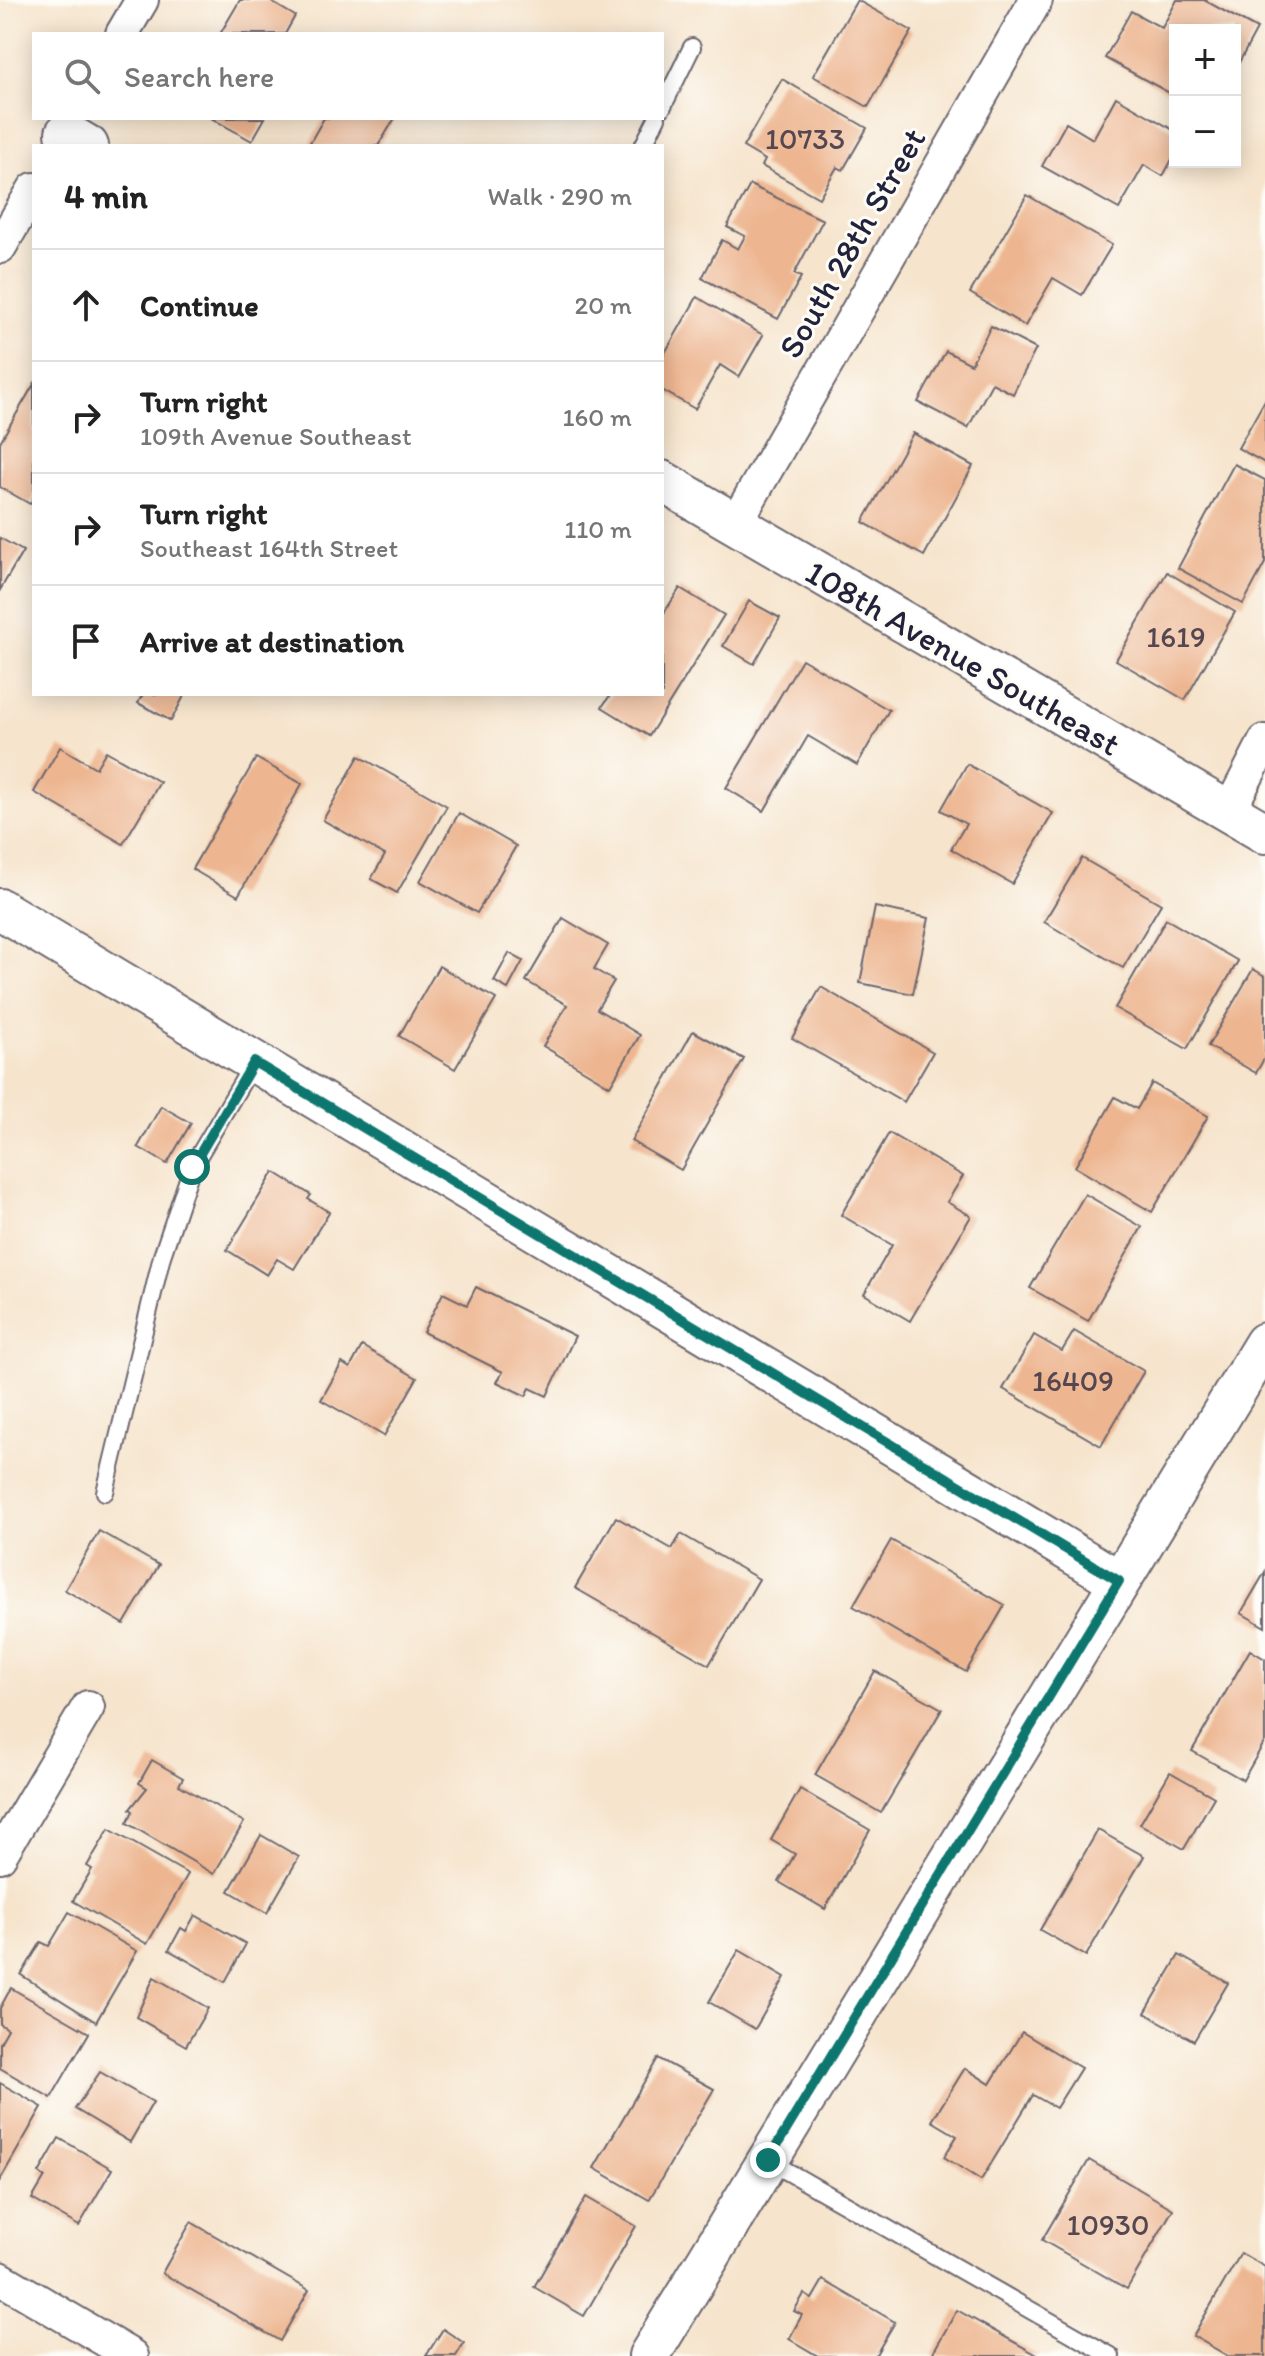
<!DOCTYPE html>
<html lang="en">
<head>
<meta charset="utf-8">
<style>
  body { margin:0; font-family:Itim,sans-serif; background:#f2f2f2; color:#222 }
  .controls { position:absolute; right:24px; top:24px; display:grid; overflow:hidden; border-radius:0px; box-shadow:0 4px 20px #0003 }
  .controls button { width:72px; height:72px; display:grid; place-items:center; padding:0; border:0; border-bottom:2px solid #e0e0e0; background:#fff; color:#222; font:40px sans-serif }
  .stop { position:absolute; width:24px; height:24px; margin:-18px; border:6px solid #0f766e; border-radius:50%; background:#fff }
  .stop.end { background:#0f766e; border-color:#fff; box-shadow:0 2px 8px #0008 }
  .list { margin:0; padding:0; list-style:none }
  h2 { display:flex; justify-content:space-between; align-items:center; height:104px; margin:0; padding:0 32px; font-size:34px }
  h2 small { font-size:26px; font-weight:400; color:#767676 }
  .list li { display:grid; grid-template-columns:52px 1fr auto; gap:24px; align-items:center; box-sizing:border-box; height:112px; padding:0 32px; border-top:2px solid #e0e0e0 }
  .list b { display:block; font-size:30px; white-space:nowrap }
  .list p { margin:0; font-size:26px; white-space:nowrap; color:#767676 }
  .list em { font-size:26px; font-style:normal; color:#767676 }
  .icon { flex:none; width:44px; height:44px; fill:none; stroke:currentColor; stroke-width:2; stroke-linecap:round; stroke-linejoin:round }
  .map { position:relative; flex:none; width:1265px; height:2356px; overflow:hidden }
  .search { position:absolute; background:#fff; box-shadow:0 4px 20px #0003; left:32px; top:32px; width:632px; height:88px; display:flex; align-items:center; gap:20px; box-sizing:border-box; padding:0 28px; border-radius:0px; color:#767676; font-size:30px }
  .panel { position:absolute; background:#fff; box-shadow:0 4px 20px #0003; left:32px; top:144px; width:632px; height:552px; border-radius:0px }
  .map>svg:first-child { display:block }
  .building { fill:#edb590 }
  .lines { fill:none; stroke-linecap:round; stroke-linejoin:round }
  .service-casing { stroke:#6c666e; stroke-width:20 }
  .minor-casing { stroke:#6c666e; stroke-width:36 }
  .tertiary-casing { stroke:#6c666e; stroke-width:44 }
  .service { stroke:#fff; stroke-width:16 }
  .minor { stroke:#fff; stroke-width:32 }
  .tertiary { stroke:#fff; stroke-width:40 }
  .route { stroke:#0f766e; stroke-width:10 }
  .labels { text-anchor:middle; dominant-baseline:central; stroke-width:6; stroke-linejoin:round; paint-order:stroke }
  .number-label { font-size:30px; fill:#554750 }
  .street-label { font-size:34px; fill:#22223b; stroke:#fdfcf7 }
</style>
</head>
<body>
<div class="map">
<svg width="1265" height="2356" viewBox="0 0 1265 2356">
  <rect width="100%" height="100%" fill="#fdfcf7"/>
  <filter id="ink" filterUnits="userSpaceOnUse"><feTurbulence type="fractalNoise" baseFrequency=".0125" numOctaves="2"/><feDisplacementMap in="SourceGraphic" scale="16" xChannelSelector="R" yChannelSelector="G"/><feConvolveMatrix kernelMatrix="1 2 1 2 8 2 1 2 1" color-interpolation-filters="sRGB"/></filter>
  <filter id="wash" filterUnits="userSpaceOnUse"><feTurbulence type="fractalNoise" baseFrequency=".006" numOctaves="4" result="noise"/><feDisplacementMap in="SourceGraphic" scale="32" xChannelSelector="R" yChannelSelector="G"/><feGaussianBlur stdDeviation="1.8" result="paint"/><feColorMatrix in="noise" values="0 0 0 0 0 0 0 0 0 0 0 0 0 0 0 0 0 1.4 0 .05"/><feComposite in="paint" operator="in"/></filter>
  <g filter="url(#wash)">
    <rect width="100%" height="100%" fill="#f6e4cc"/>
    <g id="blocks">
      <g class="building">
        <polygon points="240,0 268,0 295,16 285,34 220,34"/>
        <polygon points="857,0 912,31 868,107 813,76"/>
        <polygon points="1177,0 1204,0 1257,29 1235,70 1235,30 1175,30 1175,96 1105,58 1131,11 1162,28"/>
        <polygon points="782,79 867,128 843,170 837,167 819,198 762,166 765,160 743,147"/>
        <polygon points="1116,97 1175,131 1175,154 1163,176 1144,165 1119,209 1042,166 1066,123 1093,139"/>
        <polygon points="211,118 265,118 252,141"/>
        <polygon points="324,118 395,118 378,146 308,146"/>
        <polygon points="750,185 823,220 794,274 801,277 778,319 702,278 722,240 738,249 745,236 727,227"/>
        <polygon points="1027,195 1112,245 1082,295 1053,278 1025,326 970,293"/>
        <polygon points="697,297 763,335 739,377 720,365 695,409 662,390 662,358"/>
        <polygon points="991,326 1036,349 1013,394 992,383 968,428 918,402 946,351 971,364"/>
        <polygon points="34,384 34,497 30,504 0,487 0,442"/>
        <polygon points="1265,400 1265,463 1238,448"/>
        <polygon points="913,433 973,466 924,556 863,522"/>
        <polygon points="1234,464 1265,480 1265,563 1243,604 1178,568"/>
        <polygon points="0,538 23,551 0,590"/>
        <polygon points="1167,572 1235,612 1185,700 1116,660"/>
        <polygon points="680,588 724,615 649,736 602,707 611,694 662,694 662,616"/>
        <polygon points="749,601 780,618 754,664 723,646"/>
        <polygon points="802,659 889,710 857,765 808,736 764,811 726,788"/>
        <polygon points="143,694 185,694 171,721 138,703"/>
        <polygon points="60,747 96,768 106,751 160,782 123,844 34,792"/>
        <polygon points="359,756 447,806 397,893 371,879 385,855 323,820"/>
        <polygon points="256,758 302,784 238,896 192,869"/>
        <polygon points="967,764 1053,813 1012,884 951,849 966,824 941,810"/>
        <polygon points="459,813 516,846 477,913 420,881"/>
        <polygon points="1082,858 1161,904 1123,968 1044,922"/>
        <polygon points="875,907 929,918 913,994 860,983"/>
        <polygon points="563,918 608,945 594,969 614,981 597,1009 640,1035 610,1086 543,1046 567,1005 526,981"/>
        <polygon points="1166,919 1238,961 1187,1049 1115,1008"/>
        <polygon points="509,953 523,961 508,989 494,981"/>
        <polygon points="439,966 496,999 455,1069 399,1036"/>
        <polygon points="1253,969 1265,976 1265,1057 1256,1073 1208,1046"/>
        <polygon points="821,987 933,1052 904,1102 792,1038"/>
        <polygon points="693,1031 744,1059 681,1170 631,1141"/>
        <polygon points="1152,1083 1208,1116 1152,1212 1075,1167 1115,1097 1137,1109"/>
        <polygon points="161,1106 191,1123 167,1164 138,1147"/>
        <polygon points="889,1133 963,1176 947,1202 971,1216 910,1321 864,1294 892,1245 841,1215"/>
        <polygon points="274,1172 311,1195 308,1199 329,1212 294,1269 277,1259 267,1275 227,1250"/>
        <polygon points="1085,1194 1142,1227 1088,1321 1030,1288"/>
        <polygon points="476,1287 575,1336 547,1396 530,1388 526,1396 497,1382 503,1372 423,1332 443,1293 467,1305"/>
        <polygon points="1074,1331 1144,1371 1101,1446 1003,1389 1034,1335 1062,1351"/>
        <polygon points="362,1346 417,1378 384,1436 321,1400 342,1363 350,1368"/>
        <polygon points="616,1517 672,1549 681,1534 759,1579 709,1665 575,1588"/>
        <polygon points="99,1531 159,1565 124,1624 65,1590"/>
        <polygon points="891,1540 1005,1605 966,1672 853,1606"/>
        <polygon points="1265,1572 1265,1627 1241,1613"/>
        <polygon points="1250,1650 1265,1659 1265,1741 1243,1780 1192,1751"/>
        <polygon points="875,1671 942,1709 881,1813 815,1775"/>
        <polygon points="152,1760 183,1778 179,1785 244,1822 214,1874 127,1823 133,1811 130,1809 147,1788 139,1783"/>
        <polygon points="1170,1772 1214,1797 1184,1849 1140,1824"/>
        <polygon points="800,1789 870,1830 825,1909 779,1882 795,1854 771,1840"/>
        <polygon points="109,1829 188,1874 147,1944 73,1901 92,1869 87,1866"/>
        <polygon points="1098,1830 1144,1856 1086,1956 1040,1930"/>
        <polygon points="261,1835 299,1857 267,1913 229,1891"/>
        <polygon points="69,1912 137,1951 96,2022 21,1975 41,1942 49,1946"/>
        <polygon points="195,1915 246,1944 225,1982 169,1950 181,1928 186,1931"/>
        <polygon points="739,1950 785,1977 755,2029 709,2002"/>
        <polygon points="1179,1955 1228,1983 1194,2041 1145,2013"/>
        <polygon points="154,1977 208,2008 186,2046 136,2017"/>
        <polygon points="11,1988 89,2033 51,2098 0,2068 0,2043 8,2029 0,2024 0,2008"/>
        <polygon points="1022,2032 1081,2068 1056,2108 1033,2095 981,2180 944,2157 957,2136 932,2121 965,2068 990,2084"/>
        <polygon points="658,2058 714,2089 649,2200 594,2168"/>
        <polygon points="100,2072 153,2102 130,2142 75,2109"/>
        <polygon points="0,2083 42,2107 0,2180"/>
        <polygon points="59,2138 112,2169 79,2226 32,2199 45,2177 39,2173"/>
        <polygon points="1089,2160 1173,2209 1127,2289 1042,2240"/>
        <polygon points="586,2197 636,2226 584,2316 534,2287"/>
        <polygon points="191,2222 309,2290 280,2341 162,2273"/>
        <polygon points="1241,2253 1265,2267 1265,2356 1228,2356 1193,2336"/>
        <polygon points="823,2280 895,2322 875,2356 818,2356 789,2339 802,2315 794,2311 804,2294 812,2299"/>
        <polygon points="957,2310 1039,2356 931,2356"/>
        <polygon points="443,2329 464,2343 456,2356 426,2356"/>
      </g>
    </g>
  </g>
  <g filter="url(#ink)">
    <use href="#blocks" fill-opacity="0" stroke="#6c666e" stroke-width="2"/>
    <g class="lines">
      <defs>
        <g id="service">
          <polyline points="662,108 692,47"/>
          <polyline points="643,146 657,118"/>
          <polyline points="105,1492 162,1256 192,1167 254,1062"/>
          <polyline points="769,2161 1111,2356"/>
        </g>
        <g id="minor">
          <polyline points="122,34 142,0"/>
          <polyline points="0,247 34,189"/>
          <polyline points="735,524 1036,0"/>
          <polyline points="1228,813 1265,741"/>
          <polyline points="0,1856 88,1707"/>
          <polyline points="0,2278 132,2356"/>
        </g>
        <g id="tertiary">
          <polyline points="66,133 88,146"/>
          <polyline points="662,481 1265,833"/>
          <polyline points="0,909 1119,1581"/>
          <polyline points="649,2356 1265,1343"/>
        </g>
      </defs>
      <use href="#service" class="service-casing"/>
      <use href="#minor" class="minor-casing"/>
      <use href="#tertiary" class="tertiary-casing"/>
      <use href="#service" class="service"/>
      <use href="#minor" class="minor"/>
      <use href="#tertiary" class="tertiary"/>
    </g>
  </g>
  <g class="lines" filter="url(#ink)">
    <polyline class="route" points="192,1167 254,1062 1119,1581 768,2160"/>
  </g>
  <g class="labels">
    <g class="number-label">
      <text x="805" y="138">10733</text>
      <text x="1176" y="636">1619</text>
      <text x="1073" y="1380">16409</text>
      <text x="1108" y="2224">10930</text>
    </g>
    <g class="street-label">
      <text transform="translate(852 243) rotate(-60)">South 28th Street</text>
      <text transform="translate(963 658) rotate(30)">108th Avenue Southeast</text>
    </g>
  </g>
</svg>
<div class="controls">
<button>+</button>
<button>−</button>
</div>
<div class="stop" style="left:192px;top:1167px"></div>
<div class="stop end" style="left:768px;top:2160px"></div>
<div class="search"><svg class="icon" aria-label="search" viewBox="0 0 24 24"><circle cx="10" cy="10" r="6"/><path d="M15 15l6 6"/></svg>Search here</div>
<section class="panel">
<h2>4 min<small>Walk · 290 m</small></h2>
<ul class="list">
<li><svg class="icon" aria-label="ahead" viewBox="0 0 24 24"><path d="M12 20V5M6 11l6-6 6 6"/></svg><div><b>Continue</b></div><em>20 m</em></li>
<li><svg class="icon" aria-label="right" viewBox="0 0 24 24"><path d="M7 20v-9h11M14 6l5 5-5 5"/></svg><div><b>Turn right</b><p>109th Avenue Southeast</p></div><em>160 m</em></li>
<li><svg class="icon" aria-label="right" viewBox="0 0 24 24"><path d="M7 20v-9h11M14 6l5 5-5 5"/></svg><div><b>Turn right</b><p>Southeast 164th Street</p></div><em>110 m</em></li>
<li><svg class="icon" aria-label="arrive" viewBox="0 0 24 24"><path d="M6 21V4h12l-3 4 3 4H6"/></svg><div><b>Arrive at destination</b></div></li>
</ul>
</section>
</div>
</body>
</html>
